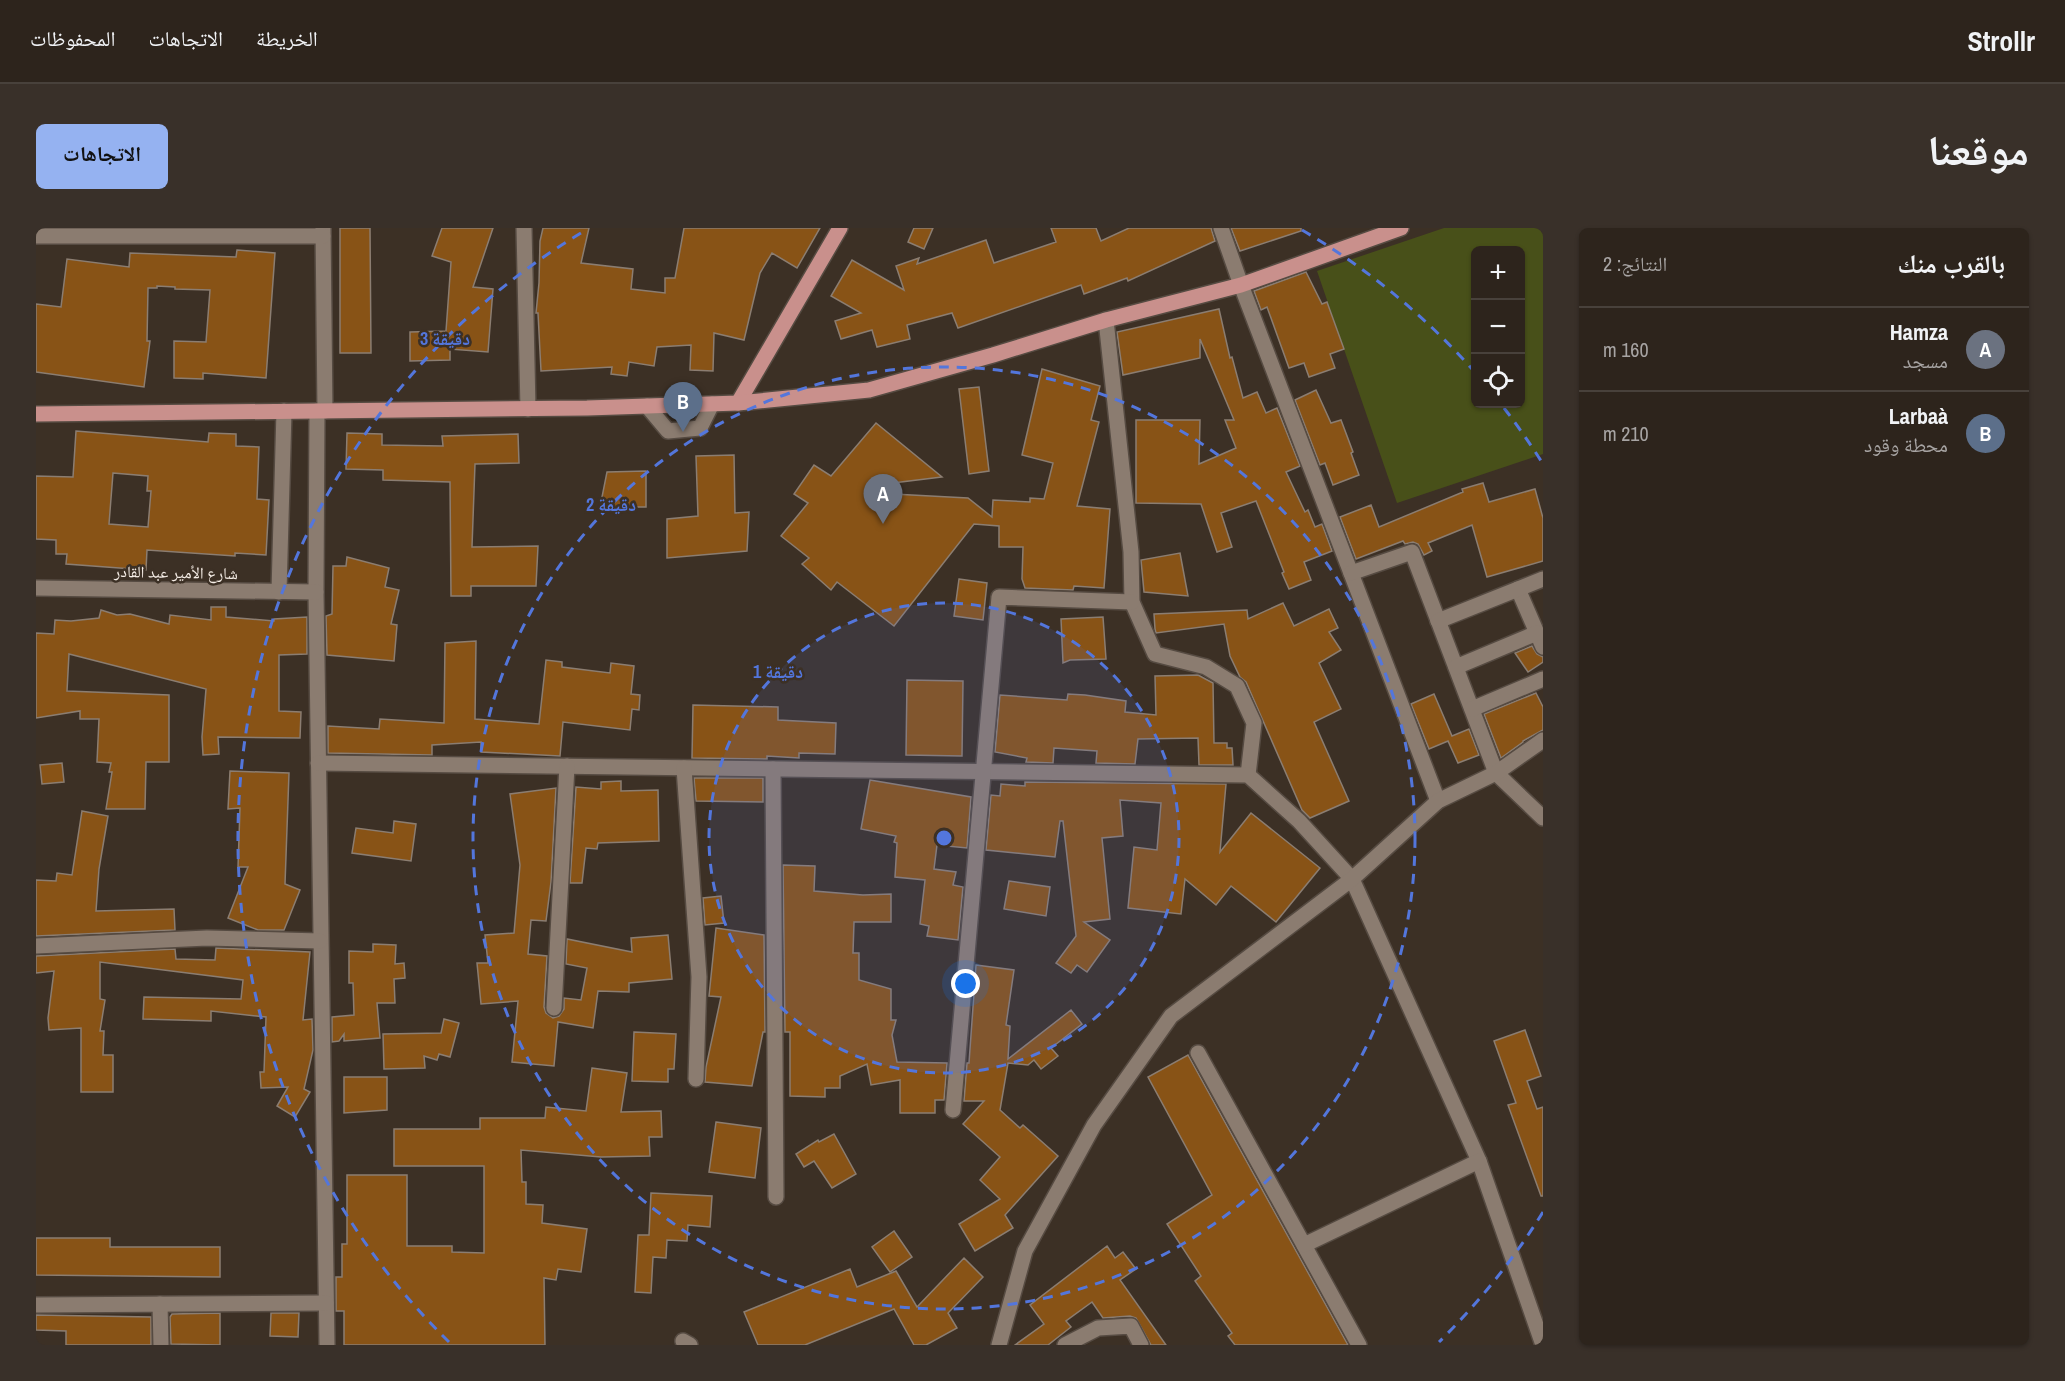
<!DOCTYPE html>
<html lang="ar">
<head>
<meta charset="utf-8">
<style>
  body { margin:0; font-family:"Archivo Narrow","Noto Naskh Arabic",sans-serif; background:#393029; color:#f1f3f6; direction:rtl }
  .controls { position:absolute; right:18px; top:18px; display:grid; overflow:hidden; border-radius:9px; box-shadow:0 2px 4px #0004 }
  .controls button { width:54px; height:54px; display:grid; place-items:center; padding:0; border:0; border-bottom:2px solid #48413b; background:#2d241c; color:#f1f3f6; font:30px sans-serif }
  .you { position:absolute; left:930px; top:756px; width:21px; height:21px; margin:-15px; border:4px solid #fff; border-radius:50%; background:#1a73e8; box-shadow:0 0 0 9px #1a73e833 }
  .badge { display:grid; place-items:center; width:39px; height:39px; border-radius:50%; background:#95b2f1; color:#fff; font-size:20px; font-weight:700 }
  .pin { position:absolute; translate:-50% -50px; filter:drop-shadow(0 2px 3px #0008) }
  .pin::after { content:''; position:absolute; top:32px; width:21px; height:18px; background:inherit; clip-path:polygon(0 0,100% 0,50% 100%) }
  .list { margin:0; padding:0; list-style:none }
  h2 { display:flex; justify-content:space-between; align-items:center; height:78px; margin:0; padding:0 24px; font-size:26px }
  h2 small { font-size:20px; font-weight:400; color:#a7a4a3 }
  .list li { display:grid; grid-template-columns:39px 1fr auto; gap:18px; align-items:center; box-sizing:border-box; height:84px; padding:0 24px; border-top:2px solid #48413b }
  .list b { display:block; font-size:22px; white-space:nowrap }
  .list p { margin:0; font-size:20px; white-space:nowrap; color:#a7a4a3 }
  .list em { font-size:20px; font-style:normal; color:#a7a4a3 }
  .icon { flex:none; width:33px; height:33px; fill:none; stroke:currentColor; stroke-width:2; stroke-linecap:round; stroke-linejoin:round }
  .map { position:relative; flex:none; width:1507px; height:1117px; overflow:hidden; direction:ltr; border-radius:9px }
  header { display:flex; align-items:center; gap:36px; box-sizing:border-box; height:84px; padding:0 30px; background:#2d241c; border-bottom:2px solid #48413b }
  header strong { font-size:28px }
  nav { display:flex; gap:33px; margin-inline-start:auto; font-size:21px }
  .intro { display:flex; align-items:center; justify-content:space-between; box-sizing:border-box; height:144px; padding:0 36px }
  h1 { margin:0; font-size:42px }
  .button { padding:15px 27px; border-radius:9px; background:#95b2f1; color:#111; font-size:21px; font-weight:700 }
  main { display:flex; gap:36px; padding:0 36px }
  aside { flex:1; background:#2d241c; border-radius:9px; box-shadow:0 2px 4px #0004 }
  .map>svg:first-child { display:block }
  .green { fill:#485019; fill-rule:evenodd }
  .building { fill:#885316; stroke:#8b7d71; stroke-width:1.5; fill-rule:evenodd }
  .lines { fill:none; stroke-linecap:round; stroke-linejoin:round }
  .minor-casing { stroke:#564b42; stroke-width:18 }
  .major-casing { stroke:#564b42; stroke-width:18 }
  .minor { stroke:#8b7c70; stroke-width:15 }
  .major { stroke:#c9908c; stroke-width:15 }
  .ring { fill:none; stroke:#5376dc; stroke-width:3; stroke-dasharray:10 8 }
  .labels { text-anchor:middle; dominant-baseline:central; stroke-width:5; stroke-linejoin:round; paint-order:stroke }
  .street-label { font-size:16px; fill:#f6eee7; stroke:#3c3025 }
  .centre { fill:#5376dc; stroke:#3c3025; stroke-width:3 }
  .ring-label { font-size:18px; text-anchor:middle; font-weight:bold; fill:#5376dc; stroke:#3c3025; stroke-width:5; stroke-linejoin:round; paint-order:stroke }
</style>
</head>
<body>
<header>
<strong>Strollr</strong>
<nav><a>الخريطة</a><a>الاتجاهات</a><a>المحفوظات</a></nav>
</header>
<div class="intro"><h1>موقعنا</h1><a class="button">الاتجاهات</a></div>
<main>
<aside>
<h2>بالقرب منك<small>النتائج: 2</small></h2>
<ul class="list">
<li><span class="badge" style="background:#6b7280">A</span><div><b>Hamza</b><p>مسجد</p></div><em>160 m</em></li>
<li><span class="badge" style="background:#5c6f8a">B</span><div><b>Larbaà</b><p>محطة وقود</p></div><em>210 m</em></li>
</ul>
</aside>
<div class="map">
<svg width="1507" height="1117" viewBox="0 0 1507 1117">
  <rect width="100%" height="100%" fill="#3c3025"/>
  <path class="green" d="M1408,0h99v226l-146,49 -80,-232zM1440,22h44v154h-44z"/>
  <g class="building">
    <polygon points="304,0 334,0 335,125 304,125"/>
    <polygon points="406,0 457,0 437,59 457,61 452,124 414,121 414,132 374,133 374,104 410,103 415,34 396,28"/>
    <polygon points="507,0 553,0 545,35 597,41 595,61 629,65 629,50 639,50 648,0 784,0 761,40 736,25 724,45 708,112 678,105 677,143 654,142 655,117 621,119 618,138 593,134 591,148 575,146 576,139 505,143 502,85 500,85 503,55 504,13"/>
    <polygon points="878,0 897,0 888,21 872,14"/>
    <polygon points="1015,0 1060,0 1065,13 1093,0 1175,0 1179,13 1092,53 1091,50 1048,66 1045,57 922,100 916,85 871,97 874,111 841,119 836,102 805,111 799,93 825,85 795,68 816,32 868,62 860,38 883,30 881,36 950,12 958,35 1020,14"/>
    <polygon points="1195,0 1265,0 1265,3 1204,23"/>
    <polygon points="201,22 239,25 230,150 167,145 167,151 138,150 138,113 170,114 174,62 139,61 139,59 121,58 121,60 112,60 111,113 114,113 108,159 0,144 0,76 25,79 31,31 93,39 94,25 200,29"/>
    <polygon points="1270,44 1286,76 1291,74 1308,121 1294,126 1299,140 1273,149 1268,135 1253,140 1231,79 1225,82 1218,63"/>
    <polygon points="1183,81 1194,130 1196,129 1207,170 1221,164 1230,185 1241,180 1264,238 1250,244 1269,284 1272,282 1279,299 1286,296 1296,323 1268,334 1275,352 1253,361 1246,345 1248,344 1220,273 1185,285 1196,319 1181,324 1165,276 1100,275 1100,192 1164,192 1163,236 1200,220 1189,192 1198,192 1164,111 1164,130 1087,147 1081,104"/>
    <polygon points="1006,141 1064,158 1055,192 1063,194 1041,278 1074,281 1068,360 1038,358 1037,362 989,360 986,351 987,319 963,319 963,298 938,296 858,398 801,354 795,362 766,336 773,330 745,308 772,275 758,266 778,237 795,248 840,195 906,249 857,255 857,266 932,270 956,289 957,272 994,274 994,270 1008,271 1017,235 986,227"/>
    <polygon points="943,159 953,243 933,246 923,161"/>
    <polygon points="1280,162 1295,195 1305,192 1317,224 1315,225 1323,247 1297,257 1289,235 1284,237 1259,172"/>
    <path d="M40,203l132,11 1,-9 27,1v12l23,1 -2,52 12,1 -3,55 -31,-2v3l-88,-6 -1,20 -80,-6 1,-10h-11v-14l-20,-1v-63l37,1zM77,245l35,3 -1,15h4l-3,36 -39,-3z"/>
    <polygon points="311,205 346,206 346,217 407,218 406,208 482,206 483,235 439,236 436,319 502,318 500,358 435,358 435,368 415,368 414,254 347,252 347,242 310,241"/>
    <polygon points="698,227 699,285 713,284 711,323 631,330 631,291 662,288 660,228"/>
    <polygon points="610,243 610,279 564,279 571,244"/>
    <polygon points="1447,255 1453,274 1499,261 1507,290 1507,333 1451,349 1436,297 1392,315 1396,323 1388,327 1382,316 1377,314 1369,316 1367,313 1320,331 1304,289 1335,277 1343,299 1427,264 1426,261"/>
    <polygon points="1144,325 1152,368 1108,364 1105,332"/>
    <polygon points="311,329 353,340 349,359 363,362 355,396 361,397 358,433 291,427 290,388 296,386 297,338 310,338"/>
    <polygon points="923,351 951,355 947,392 918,388"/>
    <polygon points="1247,375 1258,398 1293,381 1302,400 1293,404 1305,422 1283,435 1305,481 1278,494 1313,573 1274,590 1266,582 1210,454 1204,449 1194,428 1188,396 1120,405 1119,401 1118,386 1211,382 1212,391"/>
    <polygon points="175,379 190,379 190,389 238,393 238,391 271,389 271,426 243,427 243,483 265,484 264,510 182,509 183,526 167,527 166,509 170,461 33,426 31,463 133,467 133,534 110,534 109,581 70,581 76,544 73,544 75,535 61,534 63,491 44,491 44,483 0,490 0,405 18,406 19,392 35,393 63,390 65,382 81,387 94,386 133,396 134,387 175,392"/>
    <polygon points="1067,389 1070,431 1034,432 1027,435 1025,391"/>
    <polygon points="440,413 439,491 503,496 510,432 526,434 526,439 574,445 575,435 598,438 595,466 604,467 603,482 596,481 594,502 527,494 524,528 445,524 445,514 396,517 396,527 292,525 292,498 343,501 344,491 408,495 409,415"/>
    <polygon points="1496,418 1501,426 1507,429 1507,434 1492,444 1479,425"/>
    <polygon points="1162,447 1177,455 1178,515 1191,515 1191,520 1196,520 1197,537 1163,537 1162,510 1102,511 1099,536 1060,535 1061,523 1018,520 1017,535 990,534 991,530 959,524 964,467 1031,472 1032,466 1049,467 1090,473 1089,484 1120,487 1119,448"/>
    <polygon points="871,452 927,453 926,528 870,527"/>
    <polygon points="1500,465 1507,479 1507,502 1487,513 1487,514 1465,530 1448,486"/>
    <polygon points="1398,466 1416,508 1433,501 1443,527 1422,535 1412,513 1393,521 1375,476"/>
    <polygon points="657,477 742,479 742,492 800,495 799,526 763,525 763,530 731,528 731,531 656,530"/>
    <polygon points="26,535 28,554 6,556 4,537"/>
    <polygon points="194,543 253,545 249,656 264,662 248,702 222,702 192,690 212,639 202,639 204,580 192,581"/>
    <polygon points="658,550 727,550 727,574 660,573"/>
    <polygon points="834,552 935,569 931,620 901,617 898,641 920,644 917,657 927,659 922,712 891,708 893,698 884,696 889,652 859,649 861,615 858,614 860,608 825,601"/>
    <polygon points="585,553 585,563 622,562 623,613 562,615 561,621 550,620 546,655 534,655 540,559 565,561 565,554"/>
    <polygon points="989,554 1190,556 1184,624 1215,585 1284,640 1240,694 1195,658 1180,677 1149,651 1145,686 1092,680 1098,619 1121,622 1125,575 1084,572 1087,608 1066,610 1074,691 1048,694 1074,712 1051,744 1041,737 1035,745 1020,735 1040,708 1027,593 1024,593 1019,629 950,622 955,567 964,568 965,556 989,558"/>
    <polygon points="520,560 515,654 510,693 495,692 492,726 511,728 508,779 510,785 517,790 523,788 528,781 528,770 545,772 551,740 530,736 531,711 596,724 595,710 632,707 636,751 593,755 593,764 562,763 557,800 522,794 518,838 476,834 482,773 445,776 441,735 452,735 449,707 478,705 484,637 474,566"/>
    <polygon points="46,583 72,588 63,641 60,683 138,681 139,702 0,708 0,652 20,653 21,645 36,647"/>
    <polygon points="358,593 380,596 375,633 316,625 320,600 357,605"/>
    <polygon points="747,637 779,638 778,663 827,667 855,666 855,694 818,694 817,725 823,725 823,752 855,761 855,792 860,792 856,807 861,834 911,835 908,872 899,872 899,885 864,885 864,852 835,857 831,836 804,848 804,860 789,860 789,869 754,868 754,804 749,804"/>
    <polygon points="973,653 1014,659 1010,688 968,681"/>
    <polygon points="685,668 688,695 669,697 667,670"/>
    <polygon points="680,700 728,707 729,804 727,804 716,858 669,854 670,839 685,769 673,768"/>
    <polygon points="337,716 360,717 359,736 368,735 369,750 358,751 359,775 341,775 344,810 308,813 308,806 303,813 296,814 296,789 318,787 317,755 313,755 313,723 337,724"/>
    <polygon points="180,720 274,724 267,792 276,791 277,822 268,861 274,864 259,889 241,878 252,859 225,860 224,844 228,844 230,789 175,783 175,793 107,791 108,769 205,771 207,752 64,734 64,771 69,772 64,803 68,803 67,827 77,827 77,864 45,864 45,800 13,802 12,790 18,743 0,745 0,728 139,721 140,731 179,732"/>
    <polygon points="940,737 978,742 970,797 974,798 972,831 1035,782 1046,796 1015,820 1022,828 1005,841 998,832 992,837 972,835 964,882 984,900 987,897 1022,928 969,987 977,1000 939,1023 923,996 964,971 944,952 964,929 927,896 948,873 928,873 931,835 933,835"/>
    <polygon points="408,791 423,795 414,829 403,826 401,832 388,828 389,840 348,841 347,806 405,805"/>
    <polygon points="1489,802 1505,848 1491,853 1501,881 1507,879 1507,968 1505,968 1472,877 1480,875 1458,813"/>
    <polygon points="598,804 640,806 638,841 632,841 632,854 596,853"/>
    <polygon points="1152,827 1169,858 1312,1117 1199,1117 1192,1108 1196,1105 1159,1053 1165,1048 1131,996 1176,967 1112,849"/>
    <polygon points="556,840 591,845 585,884 625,883 626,909 613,909 614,928 565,929 485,922 486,954 490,954 490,976 507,977 506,995 551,1001 545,1044 522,1041 520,1052 508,1050 509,1117 308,1117 308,1083 300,1083 300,1049 306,1049 306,1016 311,1016 311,947 371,947 371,1018 416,1018 416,1024 448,1025 448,938 358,938 358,901 444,901 444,890 509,890 510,879 550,883"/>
    <polygon points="308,849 351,849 351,882 308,885"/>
    <polygon points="680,894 725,900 719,950 673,944"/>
    <polygon points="798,906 820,946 796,960 778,933 768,939 760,926 782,912 783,914"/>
    <polygon points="615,965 676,968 674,999 652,997 651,1013 631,1012 630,1030 617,1029 615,1065 599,1064 602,1007 613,1007"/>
    <polygon points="858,1003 876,1029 854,1044 836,1019"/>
    <polygon points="0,1010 74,1010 74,1019 184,1019 184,1049 0,1047"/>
    <polygon points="1071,1018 1079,1030 1087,1024 1100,1041 1084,1052 1130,1117 1115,1117 1100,1090 1094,1088 1067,1090 1056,1074 1030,1093 1035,1099 1012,1117 979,1117 1008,1096 994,1077"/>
    <polygon points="928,1030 947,1049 912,1085 921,1100 890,1117 878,1117 858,1081 769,1117 722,1117 708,1084 814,1041 821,1059 860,1043 881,1079"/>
    <polygon points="184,1085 184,1117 135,1116 134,1089 136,1086"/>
    <polygon points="235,1085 263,1085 262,1109 234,1108"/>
    <polygon points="0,1087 115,1089 115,1117 30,1117 30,1103 0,1102"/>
  </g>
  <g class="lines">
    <defs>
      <g id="minor">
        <polyline points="287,0 289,183"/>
        <polyline points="488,0 492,181"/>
        <polyline points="1185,0 1205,57 1402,573"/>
        <polyline points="0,8 287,8"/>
        <polyline points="1070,92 1095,324 1096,374 1119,426 1170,439 1201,458 1218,495 1212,547"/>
        <polyline points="611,178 632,203 664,200 676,176"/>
        <polyline points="281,183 280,364 291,1117"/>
        <polyline points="1315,345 1376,324 1460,545 1507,590"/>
        <polyline points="0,360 280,364"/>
        <polyline points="1482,361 1507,419"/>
        <polyline points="243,364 248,183"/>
        <polyline points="1402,393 1507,351"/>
        <polyline points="1420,439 1501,405"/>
        <polyline points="1436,481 1507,451"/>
        <polyline points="282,535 1212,547 1263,593 1316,651 1443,933 1507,1117"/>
        <polyline points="648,540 663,749 660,851"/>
        <polyline points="737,541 740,969"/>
        <polyline points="0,718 171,710 284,713"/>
        <polyline points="518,780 531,538"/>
        <polyline points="1162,825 1323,1117"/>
        <polyline points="917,882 963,369 1096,374"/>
        <polyline points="1268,1017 1443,933"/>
        <polyline points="124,1076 125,1117"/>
        <polyline points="0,1077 290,1075"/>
        <polyline points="647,1113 654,1117"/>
        <polyline points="963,1117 989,1023 1058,897 1135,788 1316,651 1402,573 1460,545 1507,512"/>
        <polyline points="1029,1117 1062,1100 1095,1098 1105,1117"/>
      </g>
      <g id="major">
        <polyline points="702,175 804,0"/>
        <polyline points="0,186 551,180 702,175 833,162 957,127 1070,92 1205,57 1365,0"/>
      </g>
    </defs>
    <use href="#minor" class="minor-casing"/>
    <use href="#major" class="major-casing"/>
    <use href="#minor" class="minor"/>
    <use href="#major" class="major"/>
  </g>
  <circle cx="908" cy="610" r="235" fill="#5376dc" fill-opacity=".12"/>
  <g class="ring">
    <circle cx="908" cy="610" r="235"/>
    <circle cx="908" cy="610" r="471"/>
    <path d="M1507 984A706 706 0 0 1 1403 1114M413 1114A706 706 0 0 1 550 2M1266 2A706 706 0 0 1 1437 142M1468 180A706 706 0 0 1 1507 236"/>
  </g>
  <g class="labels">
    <g class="street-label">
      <text transform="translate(140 344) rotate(1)">شارع الأمير عبد القادر</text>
    </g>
  </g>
  <circle cx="908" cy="610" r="9" class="centre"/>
  <g class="ring-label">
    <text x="409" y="117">3 دقيقة</text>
    <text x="575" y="283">2 دقيقة</text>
    <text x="742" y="450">1 دقيقة</text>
  </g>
</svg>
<div class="controls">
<button>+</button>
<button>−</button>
<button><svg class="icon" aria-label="locate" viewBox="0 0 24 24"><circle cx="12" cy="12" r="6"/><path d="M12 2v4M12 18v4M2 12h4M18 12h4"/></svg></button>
</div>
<div class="you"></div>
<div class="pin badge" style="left:847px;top:296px;background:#6b7280">A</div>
<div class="pin badge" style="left:647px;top:204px;background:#5c6f8a">B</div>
</div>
</main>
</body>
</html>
